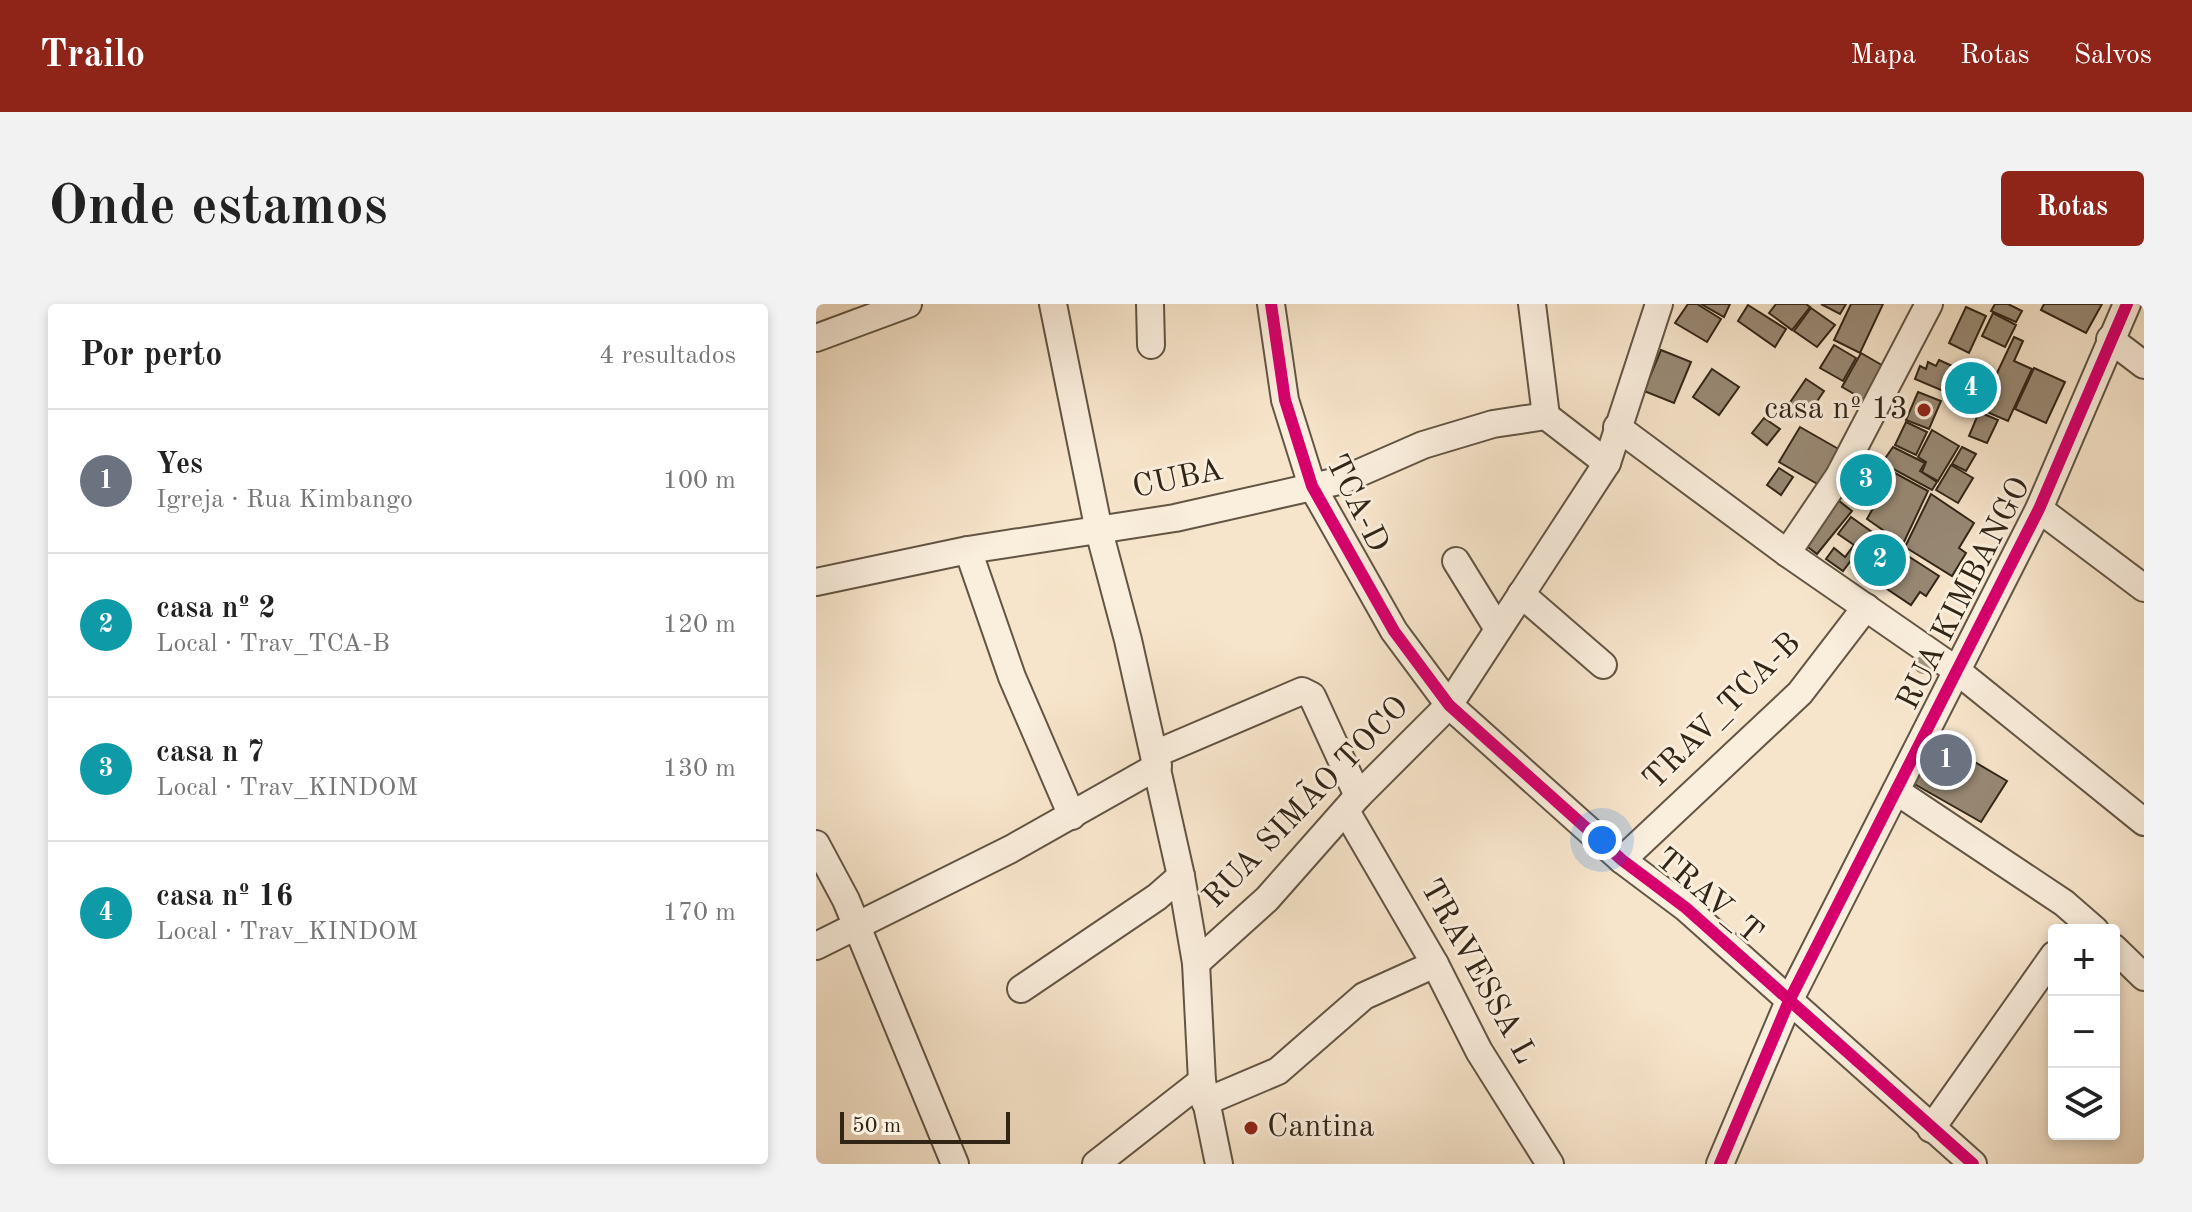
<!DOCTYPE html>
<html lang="pt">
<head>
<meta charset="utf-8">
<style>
  body { margin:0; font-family:"Old Standard TT",serif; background:#f2f2f2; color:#222 }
  .controls { position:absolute; right:24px; bottom:24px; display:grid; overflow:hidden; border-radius:8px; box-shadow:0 4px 12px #0003 }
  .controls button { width:72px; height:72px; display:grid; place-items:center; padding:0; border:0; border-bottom:2px solid #e0e0e0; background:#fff; color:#222; font:40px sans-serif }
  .scale { position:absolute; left:24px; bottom:20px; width:170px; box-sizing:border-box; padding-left:8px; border:4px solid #312516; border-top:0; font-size:22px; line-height:28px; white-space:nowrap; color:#312516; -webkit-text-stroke:6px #faeedd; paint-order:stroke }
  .you { position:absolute; left:786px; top:536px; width:28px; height:28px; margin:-20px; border:6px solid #fff; border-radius:50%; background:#1a73e8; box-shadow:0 0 0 12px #1a73e833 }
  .badge { display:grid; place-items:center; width:52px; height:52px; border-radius:50%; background:#8f2418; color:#fff; font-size:26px; font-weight:700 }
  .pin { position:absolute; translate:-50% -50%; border:4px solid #fff; box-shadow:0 2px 8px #0006 }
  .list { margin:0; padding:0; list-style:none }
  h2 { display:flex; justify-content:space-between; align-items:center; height:104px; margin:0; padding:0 32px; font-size:34px }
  h2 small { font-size:26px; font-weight:400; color:#767676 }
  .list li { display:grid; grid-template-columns:52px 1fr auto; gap:24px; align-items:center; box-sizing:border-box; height:144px; padding:0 32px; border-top:2px solid #e0e0e0 }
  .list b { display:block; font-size:30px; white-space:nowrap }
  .list p { margin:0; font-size:26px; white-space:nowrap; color:#767676 }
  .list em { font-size:26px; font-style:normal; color:#767676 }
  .icon { flex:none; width:44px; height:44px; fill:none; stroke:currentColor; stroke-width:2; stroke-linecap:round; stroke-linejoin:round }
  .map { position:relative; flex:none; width:1328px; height:860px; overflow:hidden; border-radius:8px }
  header { display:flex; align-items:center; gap:48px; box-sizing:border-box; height:112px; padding:0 40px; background:#8f2418; color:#fff }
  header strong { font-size:38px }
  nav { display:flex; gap:44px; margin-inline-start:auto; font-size:28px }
  .intro { display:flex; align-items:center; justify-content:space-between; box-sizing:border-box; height:192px; padding:0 48px }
  h1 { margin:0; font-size:56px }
  .button { padding:20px 36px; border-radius:8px; background:#8f2418; color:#fff; font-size:28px; font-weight:700 }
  main { display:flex; gap:48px; padding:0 48px }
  aside { flex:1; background:#fff; border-radius:8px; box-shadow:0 4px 12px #0003 }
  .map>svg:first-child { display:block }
  .building { fill:#988974; stroke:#312516; stroke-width:2 }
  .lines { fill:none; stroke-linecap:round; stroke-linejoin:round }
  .minor-casing { stroke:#625543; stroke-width:30 }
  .minor { stroke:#faeedd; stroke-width:26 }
  .cycleway-casing { stroke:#faeedd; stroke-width:17 }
  .cycleway { stroke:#d6006c; stroke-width:12 }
  .tree { fill:#a1917c }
  .poi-dot { fill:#8f2418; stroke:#faeedd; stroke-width:3 }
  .labels { text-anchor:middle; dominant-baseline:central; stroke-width:6; stroke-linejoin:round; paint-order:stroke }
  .poi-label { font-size:32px; fill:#312516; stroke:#faeedd; text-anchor:end }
  .street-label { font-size:32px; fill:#312516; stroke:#faeedd }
</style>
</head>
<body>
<header>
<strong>Trailo</strong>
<nav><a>Mapa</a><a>Rotas</a><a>Salvos</a></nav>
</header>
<div class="intro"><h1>Onde estamos</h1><a class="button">Rotas</a></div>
<main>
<aside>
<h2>Por perto<small>4 resultados</small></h2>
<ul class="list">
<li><span class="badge" style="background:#6b7280">1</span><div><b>Yes</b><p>Igreja · Rua Kimbango</p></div><em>100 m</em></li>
<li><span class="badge" style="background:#0f9aa8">2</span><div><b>casa nº 2</b><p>Local · Trav_TCA-B</p></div><em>120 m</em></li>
<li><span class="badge" style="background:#0f9aa8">3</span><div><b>casa n 7</b><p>Local · Trav_KINDOM</p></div><em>130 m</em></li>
<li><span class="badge" style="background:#0f9aa8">4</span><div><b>casa nº 16</b><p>Local · Trav_KINDOM</p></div><em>170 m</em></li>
</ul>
</aside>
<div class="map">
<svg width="1328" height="860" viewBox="0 0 1328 860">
  <rect width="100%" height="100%" fill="#f7e5cb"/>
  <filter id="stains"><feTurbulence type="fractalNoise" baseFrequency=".0025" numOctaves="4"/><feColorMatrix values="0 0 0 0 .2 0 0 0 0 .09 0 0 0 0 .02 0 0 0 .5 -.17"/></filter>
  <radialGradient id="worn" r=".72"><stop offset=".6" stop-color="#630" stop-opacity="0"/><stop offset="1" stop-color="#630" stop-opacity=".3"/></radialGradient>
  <g class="building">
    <polygon points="872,0 881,0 905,15 891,38 859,19"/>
    <polygon points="885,0 914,0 908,13"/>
    <polygon points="960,0 990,0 994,3 976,26 953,9"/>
    <polygon points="1005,0 1030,0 1024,10"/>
    <polygon points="1035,0 1067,0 1044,49 1018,36"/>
    <polygon points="1179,0 1192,0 1206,7 1200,18 1175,7"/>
    <polygon points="1228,0 1286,0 1270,29 1225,6"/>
    <polygon points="932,1 970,25 959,43 922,17"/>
    <polygon points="1150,3 1170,12 1153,49 1133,39"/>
    <polygon points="995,4 1019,21 1001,43 978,27"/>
    <polygon points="1177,9 1200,21 1189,43 1166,32"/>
    <polygon points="1198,33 1207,37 1198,57 1216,65 1192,117 1164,105"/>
    <polygon points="1018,41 1040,54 1027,77 1004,64"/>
    <polygon points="845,46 875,58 858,99 828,87"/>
    <polygon points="1045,49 1071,64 1052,98 1026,83"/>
    <polygon points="1123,56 1143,65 1132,89 1099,75 1104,62 1110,65 1112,58 1120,62"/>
    <polygon points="1146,64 1177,77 1164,104 1134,90"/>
    <polygon points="1218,64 1249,78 1230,119 1199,105"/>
    <polygon points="896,65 923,83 903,111 877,93"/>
    <polygon points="990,75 1008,87 991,112 973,100"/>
    <polygon points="1102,88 1125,97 1113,125 1090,116"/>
    <polygon points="1163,108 1182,116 1171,139 1153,132"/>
    <polygon points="948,114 964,125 951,141 936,129"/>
    <polygon points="1090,118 1111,128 1100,151 1079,141"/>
    <polygon points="984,123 1026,147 1005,182 963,158"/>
    <polygon points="1116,126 1143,142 1122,177 1106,168 1110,158 1102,153"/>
    <polygon points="1077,143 1109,159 1104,167 1121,178 1116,186 1066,159"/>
    <polygon points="1146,143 1160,150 1150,167 1136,160"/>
    <polygon points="1046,151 1073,165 1054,201 1027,187"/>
    <polygon points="1135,161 1157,174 1142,199 1120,186"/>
    <polygon points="963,164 977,173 965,191 951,181"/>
    <polygon points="1077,168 1112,187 1087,240 1051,215"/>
    <polygon points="1115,190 1158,219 1143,244 1150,249 1136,272 1089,243"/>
    <polygon points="1018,193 1036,207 1001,250 983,236"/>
    <polygon points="1035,213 1056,228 1027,267 1010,255 1018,244 1029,253 1038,241 1022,230"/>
    <polygon points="1058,231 1089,254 1069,280 1038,258"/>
    <polygon points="1092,252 1123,272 1110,292 1104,288 1095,301 1071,285"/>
    <polygon points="1118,434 1191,477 1165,518 1093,477"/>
  </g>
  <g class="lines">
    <defs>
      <g id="minor">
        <polyline points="237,0 283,227 312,336 365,572 380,659 386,777 403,860"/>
        <polyline points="334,0 335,41"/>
        <polyline points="455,0 469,96 496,182 578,327 633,401 806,556 870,604 1157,860"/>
        <polyline points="716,0 730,112 791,159"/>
        <polyline points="0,34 92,0"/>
        <polyline points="1294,35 1328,61"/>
        <polyline points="801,123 971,249 1140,366 1328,518"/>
        <polyline points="1223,205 1328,284"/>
        <polyline points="152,246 196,373 256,512"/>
        <polyline points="971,249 1023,172 1113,0"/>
        <polyline points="640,257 682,325"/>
        <polyline points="0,278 152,246 359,214 527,176 607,141 677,120 730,112"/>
        <polyline points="705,290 787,361"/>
        <polyline points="339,450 486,387 496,392 542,492"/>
        <polyline points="1080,487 1248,599 1279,626"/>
        <polyline points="530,507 619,660 663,747 734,860"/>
        <polyline points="0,540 30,596 139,860"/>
        <polyline points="806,556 984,389 1050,303"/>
        <polyline points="0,642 195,545 342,462"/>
        <polyline points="1298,644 1328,673"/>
        <polyline points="380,659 451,595 542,492 633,401 791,159 843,0"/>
        <polyline points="205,685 341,593 365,572"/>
        <polyline points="389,798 462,767 548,692 619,660"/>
        <polyline points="1115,825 1238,651"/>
        <polyline points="280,860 386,777"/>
        <polyline points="904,860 973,697 1223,205 1311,0"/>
      </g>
    </defs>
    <use href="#minor" class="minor-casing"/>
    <use href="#minor" class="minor"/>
    <defs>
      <g id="cycleway">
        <polyline points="455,0 469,96 496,182 578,327 633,401 806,556 870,604 1157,860"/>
        <polyline points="904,860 973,697 1223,205 1311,0"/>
      </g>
    </defs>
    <use href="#cycleway" class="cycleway-casing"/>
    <use href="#cycleway" class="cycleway"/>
  </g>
  <circle class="tree" cx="1107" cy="361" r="9"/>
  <g class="poi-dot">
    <circle cx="1108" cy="106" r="8"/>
    <circle cx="435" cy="824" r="8"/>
  </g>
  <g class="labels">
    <g class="poi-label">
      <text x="1092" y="106">casa nº 13</text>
      <text x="451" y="824" text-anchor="start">Cantina</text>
    </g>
    <g class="street-label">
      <text transform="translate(362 176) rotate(-12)">CUBA</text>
      <text transform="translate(540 200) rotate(64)">TCA-D</text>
      <text transform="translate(1149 290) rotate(-63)">RUA KIMBANGO</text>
      <text transform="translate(907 408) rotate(-45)">TRAV_TCA-B</text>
      <text transform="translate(491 499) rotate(-46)">RUA SIMÃO TOCO</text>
      <text transform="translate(892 593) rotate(40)">TRAV_T</text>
      <text transform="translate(661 668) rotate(61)">TRAVESSA L</text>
    </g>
  </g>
  <rect width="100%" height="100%" filter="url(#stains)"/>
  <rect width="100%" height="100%" fill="url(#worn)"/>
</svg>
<div class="controls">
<button>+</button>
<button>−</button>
<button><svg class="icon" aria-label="layers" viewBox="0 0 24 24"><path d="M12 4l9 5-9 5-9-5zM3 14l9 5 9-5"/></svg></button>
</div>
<div class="scale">50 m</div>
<div class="you"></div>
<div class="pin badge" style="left:1130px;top:456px;background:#6b7280">1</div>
<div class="pin badge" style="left:1064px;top:256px;background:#0f9aa8">2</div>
<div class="pin badge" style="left:1050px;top:176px;background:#0f9aa8">3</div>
<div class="pin badge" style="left:1155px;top:84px;background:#0f9aa8">4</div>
</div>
</main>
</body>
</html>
